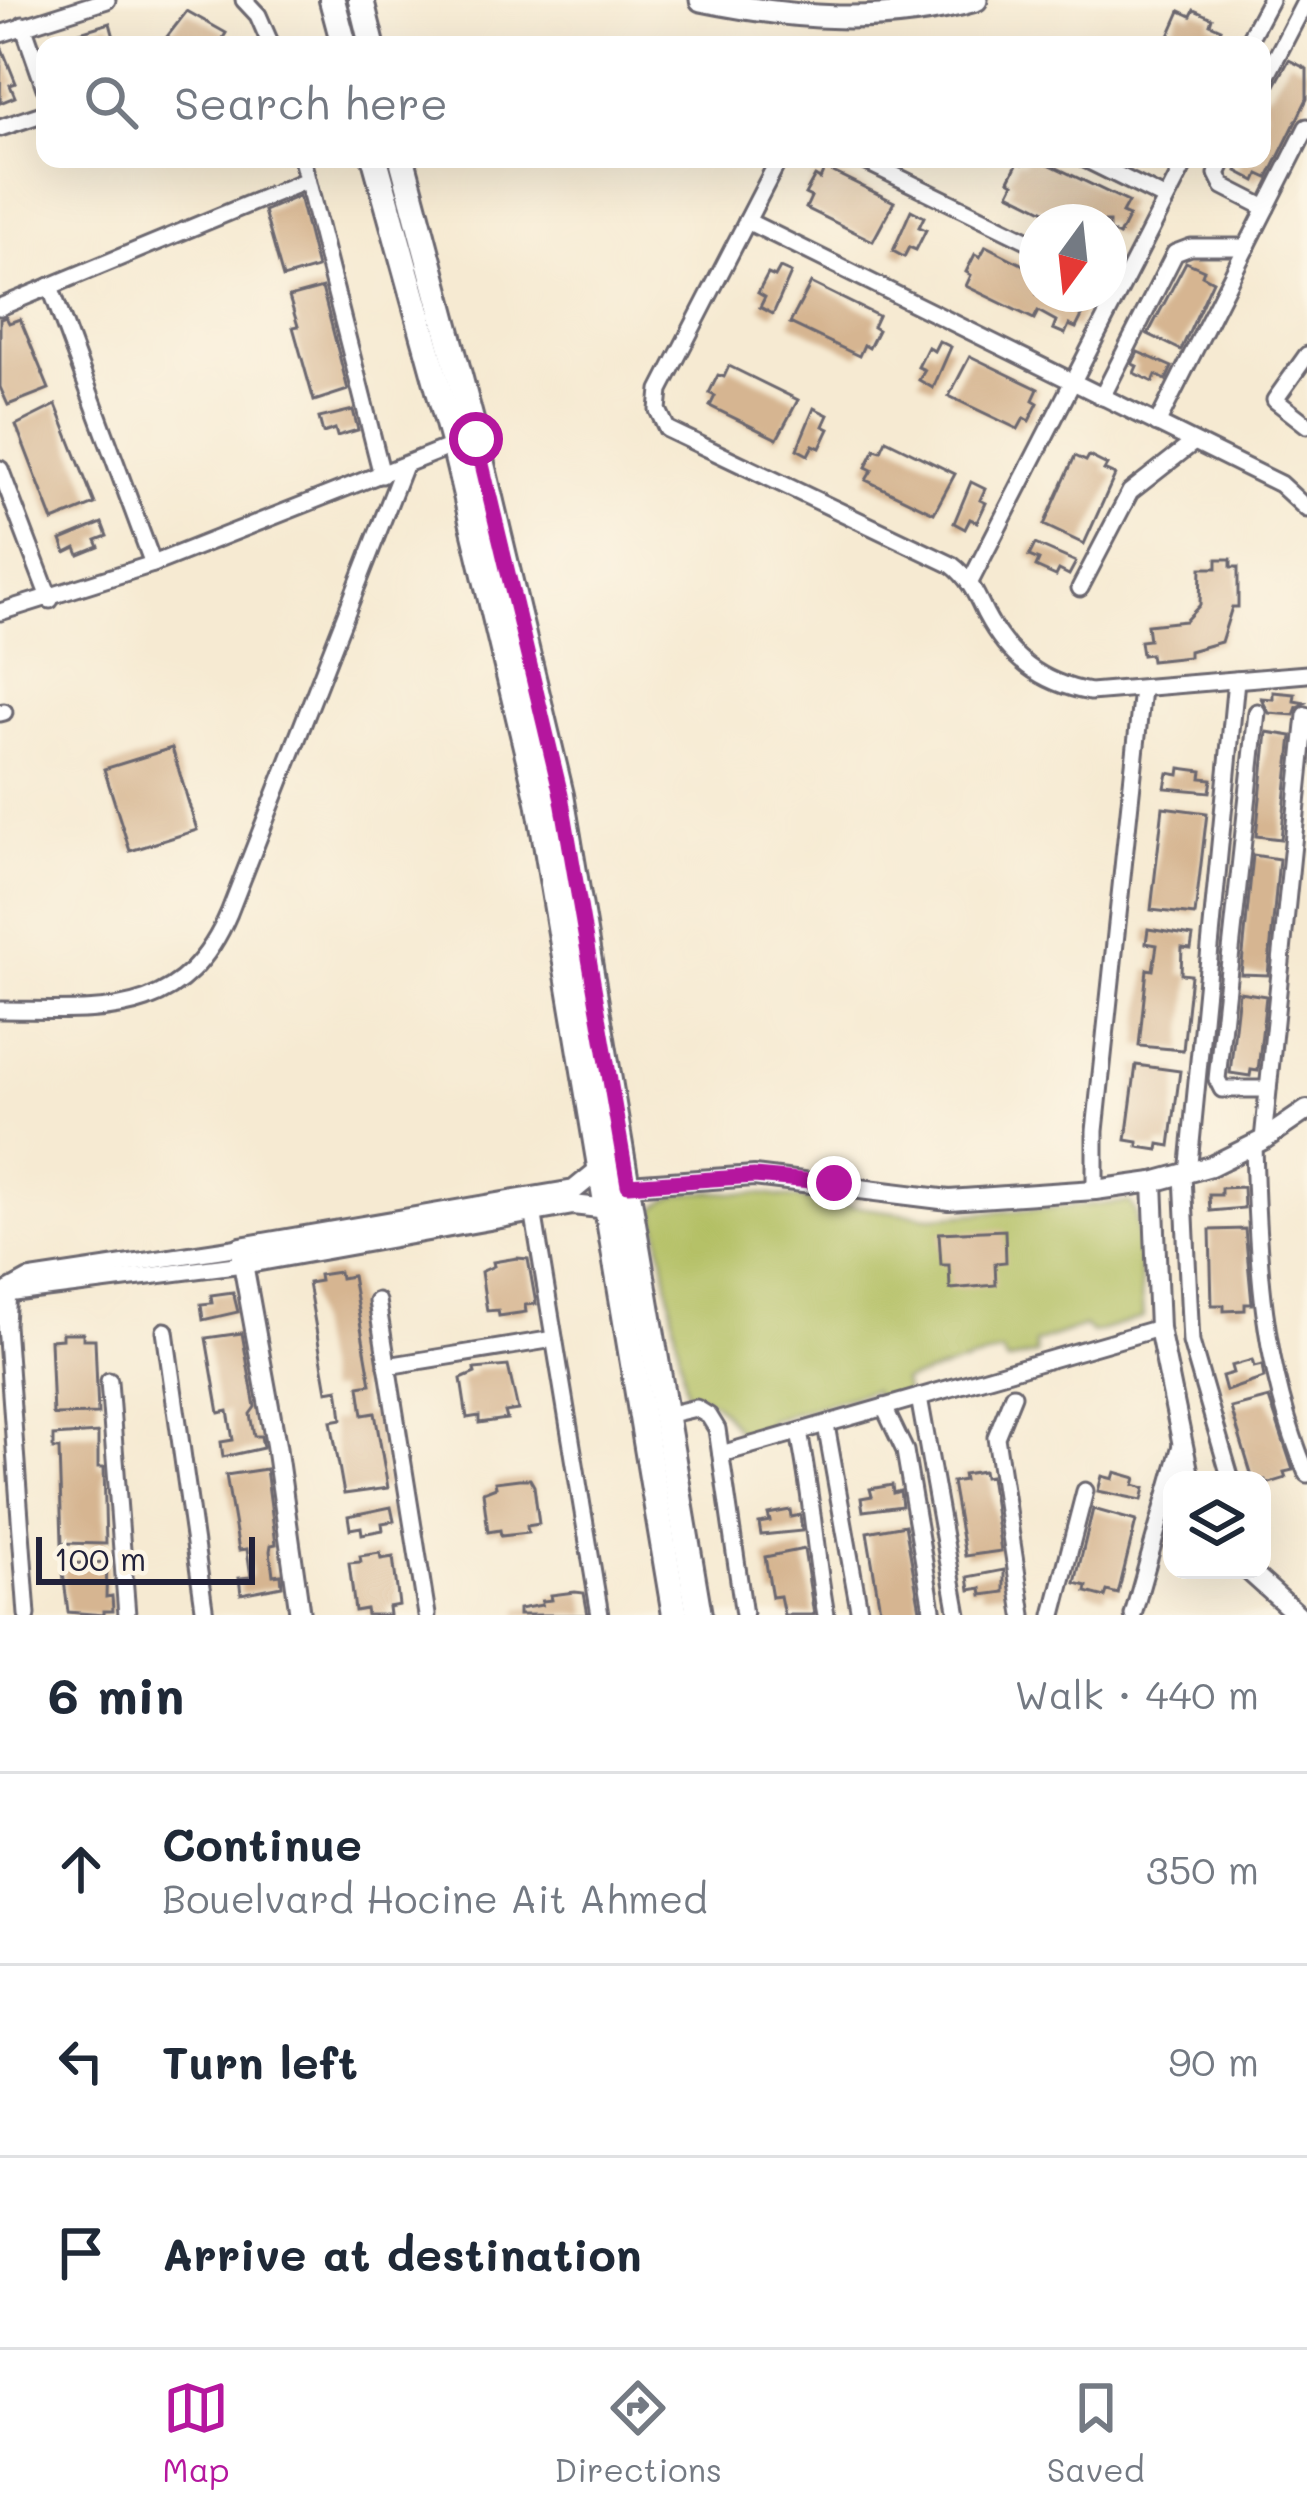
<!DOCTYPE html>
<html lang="en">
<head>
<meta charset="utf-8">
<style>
  body { margin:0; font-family:Mali,sans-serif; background:#f2f2f3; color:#1f2937 }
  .controls { position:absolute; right:36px; bottom:36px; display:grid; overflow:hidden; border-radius:24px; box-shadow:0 12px 48px #0002 }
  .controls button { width:108px; height:108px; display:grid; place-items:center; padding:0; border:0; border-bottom:3px solid #e0e1e3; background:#fff; color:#1f2937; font:60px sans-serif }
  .compass { position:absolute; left:1019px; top:204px; width:108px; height:108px; border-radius:50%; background:#fff; box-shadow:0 12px 48px #0002; rotate:195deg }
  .scale { position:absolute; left:36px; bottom:30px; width:219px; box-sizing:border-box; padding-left:12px; border:6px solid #22223b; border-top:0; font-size:33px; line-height:42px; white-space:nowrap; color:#22223b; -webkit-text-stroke:9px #fcf5e5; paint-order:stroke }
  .stop { position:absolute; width:36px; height:36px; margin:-27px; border:9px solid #b5179e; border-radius:50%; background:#fff }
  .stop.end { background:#b5179e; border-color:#fff; box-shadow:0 3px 12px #0008 }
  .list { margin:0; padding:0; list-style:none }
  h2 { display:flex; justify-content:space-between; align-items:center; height:156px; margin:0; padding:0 48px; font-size:51px }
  h2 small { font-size:39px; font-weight:400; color:#747a83 }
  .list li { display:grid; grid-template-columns:78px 1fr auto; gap:36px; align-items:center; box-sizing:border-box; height:192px; padding:0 48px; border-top:3px solid #e0e1e3 }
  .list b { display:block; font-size:45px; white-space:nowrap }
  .list p { margin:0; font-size:39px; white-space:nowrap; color:#747a83 }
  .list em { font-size:39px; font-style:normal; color:#747a83 }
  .icon { flex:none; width:66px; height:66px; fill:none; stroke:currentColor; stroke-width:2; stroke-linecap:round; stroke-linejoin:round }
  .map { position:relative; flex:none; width:1307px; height:1615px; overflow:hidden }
  .search { position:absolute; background:#fff; box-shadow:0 12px 48px #0002; left:36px; right:36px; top:36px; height:132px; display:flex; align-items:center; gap:30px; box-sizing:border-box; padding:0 42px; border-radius:24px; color:#747a83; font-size:45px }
  .sheet { height:732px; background:#fff }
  nav { display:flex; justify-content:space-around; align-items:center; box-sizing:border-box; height:168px; border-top:3px solid #e0e1e3; background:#fff; font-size:33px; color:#747a83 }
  nav a { display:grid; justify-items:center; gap:6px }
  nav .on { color:#b5179e }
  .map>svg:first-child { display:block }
  .green { fill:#b1be60; stroke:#6a704e; stroke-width:3 }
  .building { fill:#d6b591 }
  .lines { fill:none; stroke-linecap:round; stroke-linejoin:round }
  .minor-casing { stroke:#6c6870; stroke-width:21 }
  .tertiary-casing { stroke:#6c6870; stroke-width:24 }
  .secondary-casing { stroke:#6c6870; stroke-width:27 }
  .primary-casing { stroke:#6c6870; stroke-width:30 }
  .minor { stroke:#fff; stroke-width:15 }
  .tertiary { stroke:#fff; stroke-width:18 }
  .secondary { stroke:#fff; stroke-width:21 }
  .primary { stroke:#fff; stroke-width:24 }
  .route { stroke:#b5179e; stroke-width:15 }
</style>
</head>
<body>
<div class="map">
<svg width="1307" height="1615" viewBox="0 0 1307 1615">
  <rect width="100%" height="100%" fill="#fcf5e5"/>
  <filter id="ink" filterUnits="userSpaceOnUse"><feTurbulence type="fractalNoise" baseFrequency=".00833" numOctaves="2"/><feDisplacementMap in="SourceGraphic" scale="24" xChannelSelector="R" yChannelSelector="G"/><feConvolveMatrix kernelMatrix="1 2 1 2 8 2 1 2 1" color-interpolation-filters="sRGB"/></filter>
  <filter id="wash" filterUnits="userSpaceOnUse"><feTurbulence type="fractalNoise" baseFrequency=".004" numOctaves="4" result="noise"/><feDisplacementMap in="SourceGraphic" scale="48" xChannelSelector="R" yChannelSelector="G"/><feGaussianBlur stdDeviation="2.7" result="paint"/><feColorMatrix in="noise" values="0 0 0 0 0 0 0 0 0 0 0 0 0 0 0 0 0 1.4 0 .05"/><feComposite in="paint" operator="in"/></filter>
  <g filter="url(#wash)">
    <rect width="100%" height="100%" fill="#f6ead2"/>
    <path class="green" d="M763,1194l168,23 199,-15 6,11 7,105 -50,15 -9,-7 -49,17 1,11 -29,8 -6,-10 -98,29 3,12 -28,6 -5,-9 -104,30 -1,10 -25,7c-21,-23 -22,-39 -57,-44l-31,-183c18,-27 78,-16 108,-16z"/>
    <g id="blocks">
      <g class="building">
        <polygon points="1194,10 1212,18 1210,24 1221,29 1214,45 1165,45 1180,11 1191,16"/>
        <polygon points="187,11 226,33 219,45 167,45 170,41 166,38"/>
        <polygon points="110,23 116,45 76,45 73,34"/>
        <polygon points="1,46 16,83 10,85 15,97 0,103"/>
        <polygon points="1289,60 1307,69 1307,99 1268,178 1259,174 1256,181 1237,171 1242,159 1262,159 1262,118 1266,109 1262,107 1262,97 1272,91"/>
        <polygon points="1026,159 1038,159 1128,202 1122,213 1129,216 1119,236 1109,231 1109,222 1067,222 1009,193 1014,183 1009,180 1018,162 1023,164"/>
        <polygon points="825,168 894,202 873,241 806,208 811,197 805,194 815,176 820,179"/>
        <polygon points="299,196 317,268 283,278 264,211"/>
        <polygon points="911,210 924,217 919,227 926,230 916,250 909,247 904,257 893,251"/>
        <polygon points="986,246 1037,272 1037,294 1085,294 1079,305 1086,308 1076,328 1069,325 1065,334 1053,329 1056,321 1038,311 1034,319 966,286 971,275 966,272 975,254 980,257"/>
        <polygon points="1186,262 1204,270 1202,275 1213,281 1181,350 1148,334"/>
        <polygon points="780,268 791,273 773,314 760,307 765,297 758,293 768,274 775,277"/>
        <polygon points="811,283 878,316 873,327 878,330 869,348 864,345 859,356 790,323"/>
        <polygon points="322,288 348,390 314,401 293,327 298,326 289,297"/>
        <polygon points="6,317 9,323 20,319 49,389 8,405 0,387 0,319"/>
        <polygon points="939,341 951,347 933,388 919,380 925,370 918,367 928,347 934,351"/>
        <polygon points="1138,352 1172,367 1166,380 1156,375 1153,382 1134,373 1137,366 1132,364"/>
        <polygon points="970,356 1038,389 1033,400 1038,403 1029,421 1024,418 1018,429 949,396"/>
        <polygon points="729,366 798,400 777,439 710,406 715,396 709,393 718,375 724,377"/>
        <polygon points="56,405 95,504 53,521 16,425"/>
        <polygon points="814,408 828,415 823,426 829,429 820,448 813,445 808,455 797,449"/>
        <polygon points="353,410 358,430 337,436 335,429 323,433 319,418"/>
        <polygon points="886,440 955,474 934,513 866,480 872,470 866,467 875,449 881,451"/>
        <polygon points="1075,456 1086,461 1089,456 1107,465 1104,470 1115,475 1084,544 1044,525"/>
        <polygon points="971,482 985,489 980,500 986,503 977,522 970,519 965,529 954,523"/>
        <polygon points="102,523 107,536 96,540 99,547 79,555 76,548 66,553 61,540"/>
        <polygon points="1035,544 1076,562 1069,575 1059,570 1056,576 1036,567 1039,560 1029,556"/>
        <polygon points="1217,559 1231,559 1231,567 1238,567 1238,607 1232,607 1221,642 1189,651 1189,657 1151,661 1150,654 1142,655 1140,641 1149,640 1147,625 1185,621 1200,605 1201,568 1217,568"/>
        <polygon points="1273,692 1295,694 1294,701 1305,703 1297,707 1294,715 1269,713 1261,698 1273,699"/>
        <polygon points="1267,732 1292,736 1281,839 1256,836"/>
        <polygon points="172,748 197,830 130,851 104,769"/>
        <polygon points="1180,768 1202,771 1201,778 1212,779 1210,792 1165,788 1168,773 1179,775"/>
        <polygon points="1163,807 1207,813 1195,915 1151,910"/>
        <polygon points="1253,855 1279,859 1268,975 1241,974"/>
        <polygon points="1148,929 1193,936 1191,949 1182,948 1181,974 1191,975 1183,1050 1139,1046 1147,969 1153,970 1157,945 1146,943"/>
        <polygon points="1239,992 1266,996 1258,1071 1251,1070 1250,1076 1230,1073"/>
        <polygon points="1136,1065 1180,1071 1170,1146 1159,1144 1158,1150 1138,1147 1138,1142 1126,1140"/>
        <polygon points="1243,1187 1244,1208 1210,1211 1209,1195 1221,1195 1221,1188"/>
        <polygon points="1245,1229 1252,1304 1245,1304 1245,1310 1224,1311 1224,1305 1212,1305 1210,1230"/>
        <polygon points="1005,1230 1006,1262 995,1263 996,1285 950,1289 949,1265 941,1265 939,1233"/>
        <polygon points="517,1258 528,1259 536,1304 525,1305 526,1312 499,1316 498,1310 487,1311 481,1272 494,1266 493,1262"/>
        <polygon points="339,1272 340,1278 352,1276 371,1384 359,1386 363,1415 375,1413 388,1488 344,1494 331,1421 342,1419 340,1402 338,1389 327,1391 308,1283 320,1281 319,1275"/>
        <polygon points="233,1292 238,1312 203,1320 201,1304 212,1303 211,1295"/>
        <polygon points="62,1333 83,1333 83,1339 95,1339 98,1414 53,1415 50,1340 62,1339"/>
        <polygon points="242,1333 255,1407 250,1414 254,1436 261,1436 263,1448 223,1457 221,1442 233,1440 228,1411 219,1413 206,1338"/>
        <polygon points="1252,1360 1254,1367 1262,1365 1264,1378 1226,1391 1222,1376 1233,1373 1231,1366"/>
        <polygon points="508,1366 518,1410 505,1412 507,1419 479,1423 479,1416 467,1418 461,1379 475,1373 474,1369"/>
        <polygon points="1269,1398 1293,1470 1284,1472 1286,1478 1266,1484 1265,1480 1253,1480 1231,1408"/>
        <polygon points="98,1433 98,1467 104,1467 106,1544 62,1543 59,1449 53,1449 53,1436"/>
        <polygon points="266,1469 276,1544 271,1545 270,1551 273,1575 281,1574 282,1586 241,1594 239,1578 251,1577 247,1549 239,1550 226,1475"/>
        <polygon points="983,1471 984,1477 990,1476 1001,1551 965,1556 952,1482 964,1480 963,1474"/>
        <polygon points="1115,1472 1136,1478 1134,1485 1145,1488 1142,1500 1098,1491 1102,1476 1113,1479"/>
        <polygon points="519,1479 530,1479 534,1486 539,1524 527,1526 528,1533 501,1536 500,1530 488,1532 483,1492 496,1487 495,1482"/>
        <polygon points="892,1485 893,1493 900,1491 902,1506 863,1511 861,1498 872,1496 870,1489"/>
        <polygon points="391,1507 394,1521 382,1523 383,1530 362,1534 361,1527 350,1529 348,1516"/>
        <polygon points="1093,1509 1136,1521 1118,1594 1107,1591 1105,1597 1086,1592 1087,1586 1075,1583"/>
        <polygon points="790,1510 791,1517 800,1515 802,1531 761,1535 759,1523 770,1521 768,1514"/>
        <polygon points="905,1525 921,1615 881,1615 867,1532"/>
        <polygon points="804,1549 814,1615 784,1615 780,1596 772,1597 765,1557"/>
        <polygon points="380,1553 381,1559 393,1557 399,1605 388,1607 389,1615 367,1615 366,1609 355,1611 349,1563 361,1562 360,1556"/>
        <polygon points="107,1562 106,1597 112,1596 113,1611 104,1611 104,1615 68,1612 62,1564"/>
        <polygon points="1004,1570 1004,1592 982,1595 981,1588 970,1590 968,1577"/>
        <polygon points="575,1592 584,1593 588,1615 519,1615 519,1609 542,1605 542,1601 552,1600 551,1595"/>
      </g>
    </g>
  </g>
  <g filter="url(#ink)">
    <use href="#blocks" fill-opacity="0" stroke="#6c6870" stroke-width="3"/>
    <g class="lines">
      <defs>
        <g id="minor">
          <polyline points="244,0 258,15 271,45"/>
          <polyline points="23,25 45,88"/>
          <polyline points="0,34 107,0"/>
          <polyline points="1246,45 1270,0"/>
          <polyline points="1262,85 1306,0"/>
          <polyline points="0,128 45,113"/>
          <polyline points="302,159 382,475"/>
          <path d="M779,159l-119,231 -2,20 9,19 285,136c17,13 24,29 33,48 23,44 55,70 105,79l217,-18"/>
          <polyline points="861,159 1037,245"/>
          <polyline points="1085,159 1166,199"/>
          <polyline points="1224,159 1217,174 1223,186 1266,208"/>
          <polyline points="747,221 1280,484 1307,509"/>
          <polyline points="50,286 153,564"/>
          <polyline points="0,307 307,180"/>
          <polyline points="1307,355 1275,400 1307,425"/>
          <polyline points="1102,397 1175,253 1191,247 1247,247"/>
          <polyline points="1157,424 1307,127"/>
          <polyline points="0,469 50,600"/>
          <polyline points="970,582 1187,159"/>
          <polyline points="1080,588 1130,492 1194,442"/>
          <polyline points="0,612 153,564 454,445"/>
          <polyline points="1257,712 1217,1079 1222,1089 1268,1089"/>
          <polyline points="0,713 4,712"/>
          <path d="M0,1010c101,0 182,13 229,-97l174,-445"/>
          <polyline points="1263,1140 1306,715"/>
          <path d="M1254,1145c3,114 8,222 53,329"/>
          <polyline points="1188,1174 1236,680"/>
          <polyline points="1183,1175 1191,1342 1231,1480"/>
          <polyline points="1095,1190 1095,1131 1142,689"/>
          <polyline points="532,1204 600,1615"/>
          <polyline points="7,1294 243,1264"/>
          <polyline points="377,1301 427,1615"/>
          <polyline points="165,1331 205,1615"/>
          <polyline points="387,1366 554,1339"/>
          <polyline points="109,1381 127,1615"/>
          <polyline points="1013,1395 996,1437 1023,1615"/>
          <polyline points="919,1397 958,1615"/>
          <polyline points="884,1407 905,1451 933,1615"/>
          <polyline points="666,1415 696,1408 709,1416 717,1429 744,1615"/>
          <polyline points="826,1425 860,1615"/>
          <path d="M799,1433c13,61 16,121 27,182"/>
          <polyline points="721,1454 1159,1328"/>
          <polyline points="27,1615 6,1325 8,1290 28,1279 240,1247"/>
          <polyline points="1053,1615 1085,1491"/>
          <polyline points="1133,1615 1181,1445"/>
        </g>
        <g id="tertiary">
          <polyline points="1153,1182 1159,1328 1190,1480"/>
          <polyline points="628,1185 754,1176 949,1200 1095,1190 1153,1182 1211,1166 1263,1140 1307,1110"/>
          <polyline points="243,1264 573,1205 608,1209"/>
          <polyline points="1248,1570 1298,1615"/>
          <polyline points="300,1615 276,1445 240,1247 574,1190 601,1168"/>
        </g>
        <path id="secondary" d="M701,0c93,19 182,26 275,0"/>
        <g id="primary">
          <polyline points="332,0 344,45"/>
          <polyline points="361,0 372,45"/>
          <polyline points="375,159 454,445 539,801 675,1615"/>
          <polyline points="402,159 476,439 561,795 699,1615"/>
        </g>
      </defs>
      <use href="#minor" class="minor-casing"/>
      <use href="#tertiary" class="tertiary-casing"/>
      <use href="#secondary" class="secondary-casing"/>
      <use href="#primary" class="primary-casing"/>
      <use href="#minor" class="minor"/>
      <use href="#tertiary" class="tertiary"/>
      <use href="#secondary" class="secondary"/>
      <use href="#primary" class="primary"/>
    </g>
  </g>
  <g class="lines" filter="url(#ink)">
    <polyline class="route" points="476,439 561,795 628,1185 754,1176 834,1183"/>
  </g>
</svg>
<div class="controls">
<button><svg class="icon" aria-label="layers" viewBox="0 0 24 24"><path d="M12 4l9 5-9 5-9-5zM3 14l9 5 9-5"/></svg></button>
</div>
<svg class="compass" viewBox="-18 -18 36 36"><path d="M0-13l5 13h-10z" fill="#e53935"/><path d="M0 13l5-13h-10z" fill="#747a83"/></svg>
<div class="scale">100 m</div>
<div class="stop" style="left:476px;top:439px"></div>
<div class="stop end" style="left:834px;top:1183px"></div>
<div class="search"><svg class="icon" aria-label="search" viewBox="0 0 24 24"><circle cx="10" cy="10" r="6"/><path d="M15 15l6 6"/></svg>Search here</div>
</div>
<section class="sheet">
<h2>6 min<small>Walk · 440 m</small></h2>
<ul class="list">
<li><svg class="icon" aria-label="ahead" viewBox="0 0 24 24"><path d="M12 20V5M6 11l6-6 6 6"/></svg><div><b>Continue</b><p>Bouelvard Hocine Ait Ahmed</p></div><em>350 m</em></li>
<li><svg class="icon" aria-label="left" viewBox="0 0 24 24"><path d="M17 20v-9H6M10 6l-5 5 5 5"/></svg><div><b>Turn left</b></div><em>90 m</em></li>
<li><svg class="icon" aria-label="arrive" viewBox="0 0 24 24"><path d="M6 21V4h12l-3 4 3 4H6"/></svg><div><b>Arrive at destination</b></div></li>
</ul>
</section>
<nav>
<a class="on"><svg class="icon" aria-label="map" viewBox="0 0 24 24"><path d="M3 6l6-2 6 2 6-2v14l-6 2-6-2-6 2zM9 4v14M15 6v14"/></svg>Map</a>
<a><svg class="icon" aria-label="directions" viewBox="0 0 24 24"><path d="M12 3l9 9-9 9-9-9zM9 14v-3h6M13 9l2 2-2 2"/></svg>Directions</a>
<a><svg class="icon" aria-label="saved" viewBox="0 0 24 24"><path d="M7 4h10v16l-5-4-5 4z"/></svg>Saved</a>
</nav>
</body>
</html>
